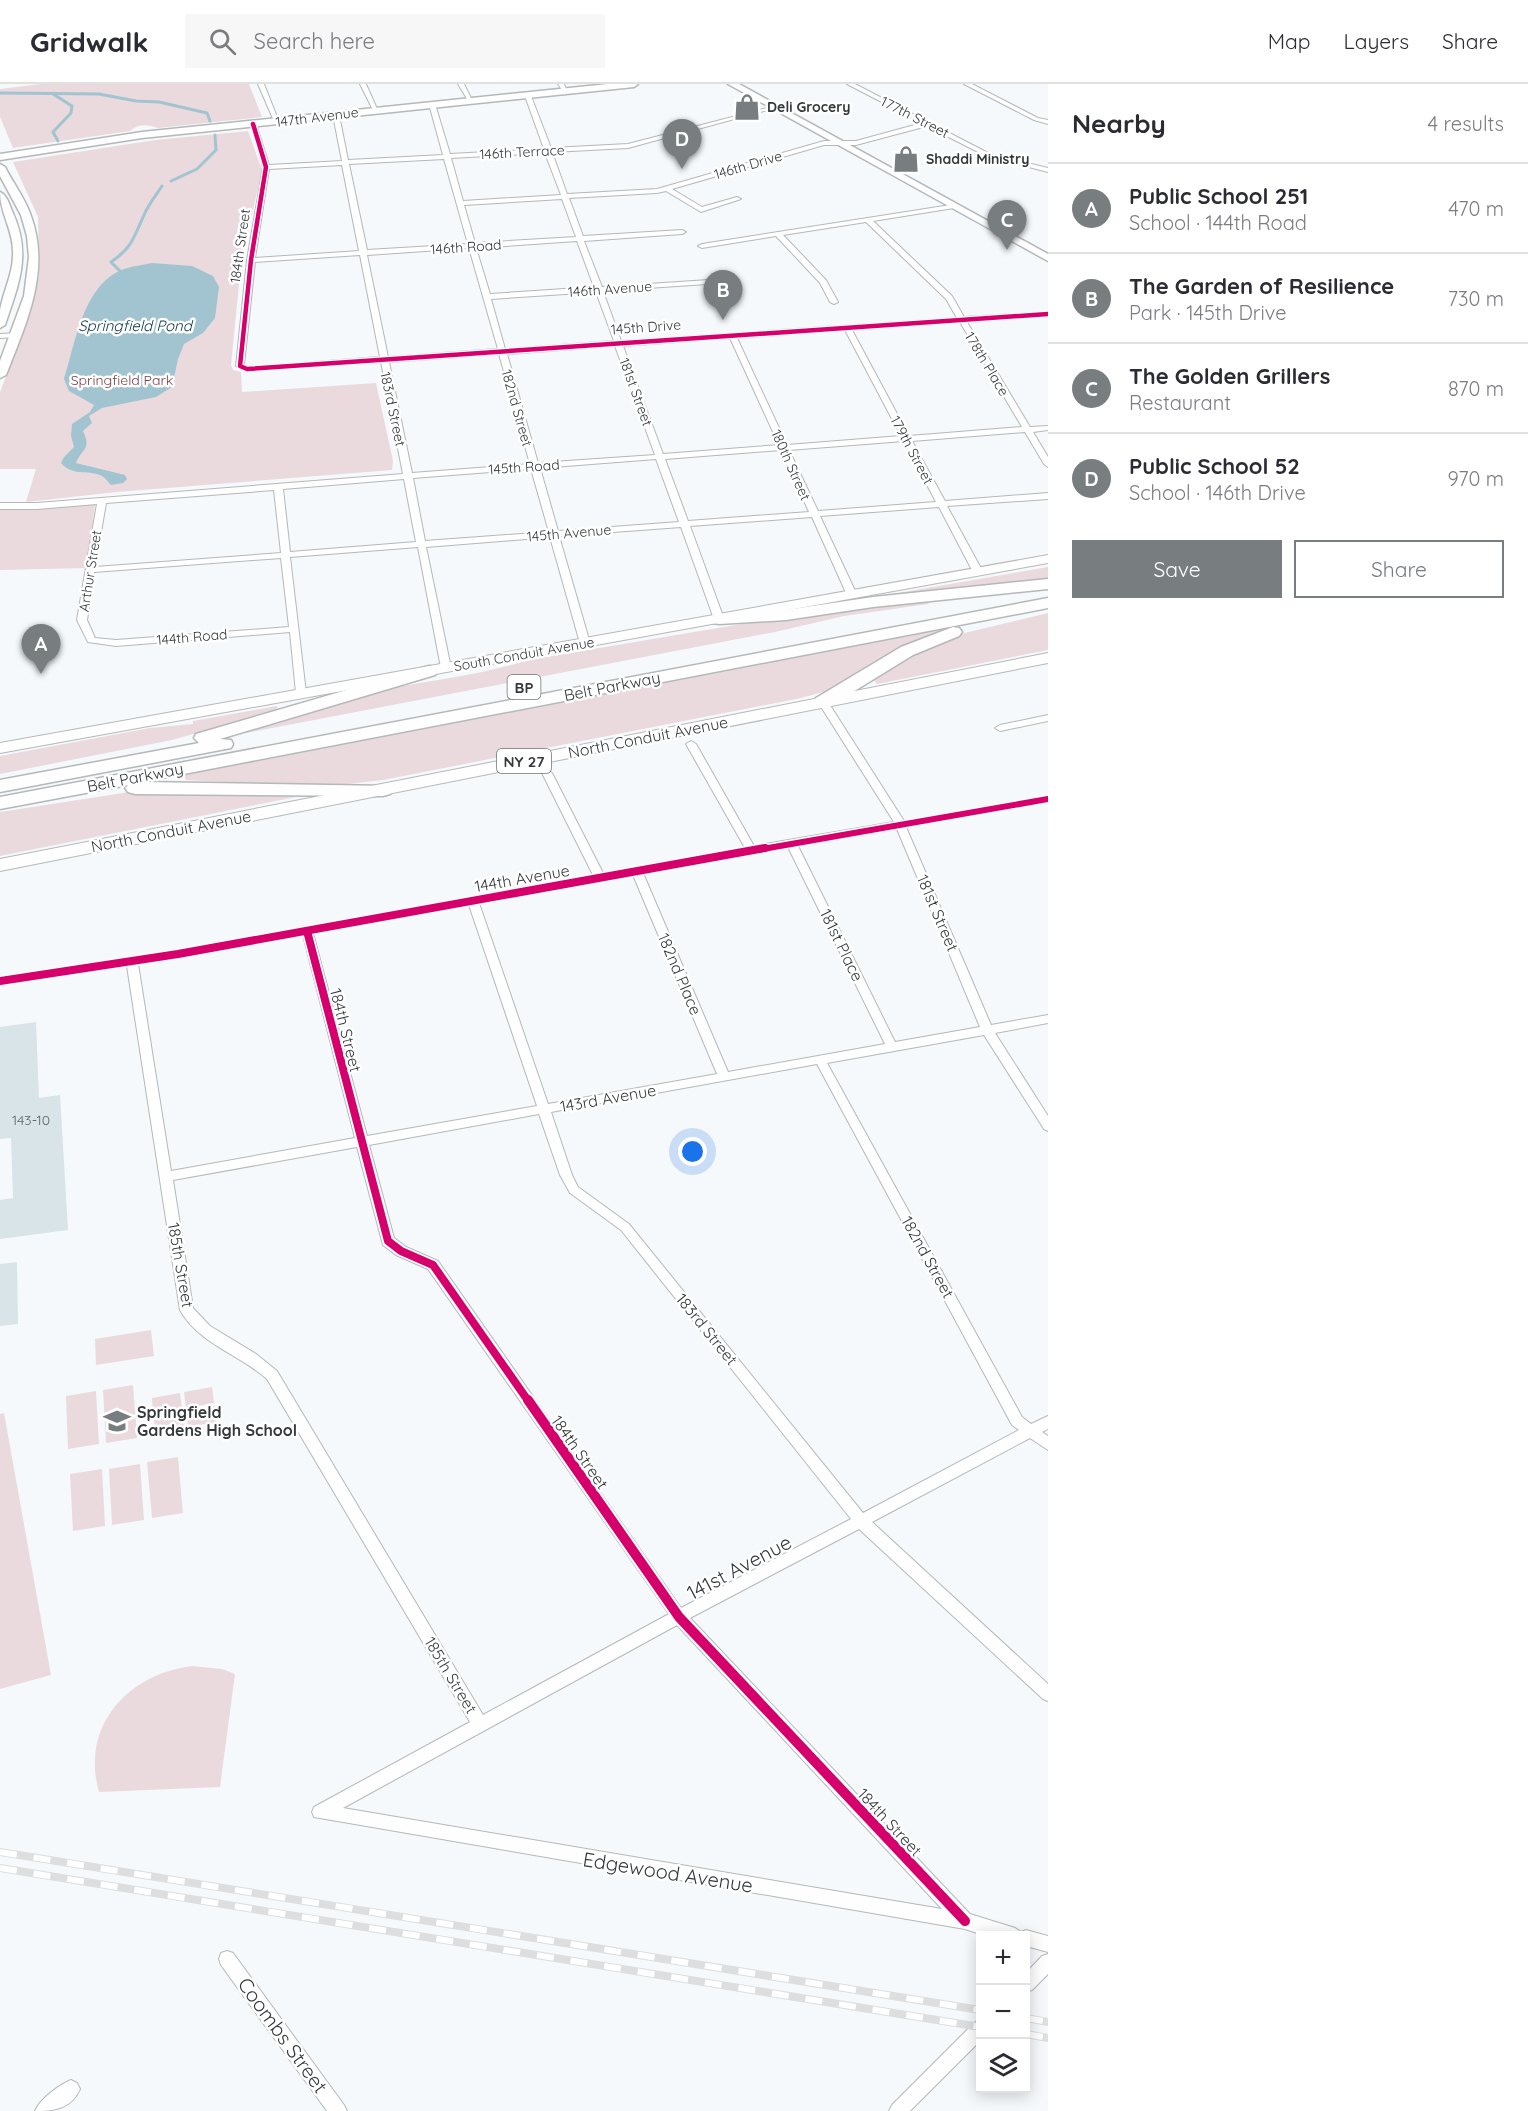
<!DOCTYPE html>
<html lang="en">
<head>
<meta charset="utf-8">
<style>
  body { margin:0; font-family:Quicksand,sans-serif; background:#f7f7f7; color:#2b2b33 }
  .controls { position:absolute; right:18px; bottom:18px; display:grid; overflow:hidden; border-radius:0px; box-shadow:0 3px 15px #0003 }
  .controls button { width:54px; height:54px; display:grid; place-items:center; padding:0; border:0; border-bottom:2px solid #e1e1e2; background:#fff; color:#2b2b33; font:30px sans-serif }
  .you { position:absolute; left:693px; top:1068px; width:21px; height:21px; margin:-15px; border:4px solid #fff; border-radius:50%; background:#1a73e8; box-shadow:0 0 0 9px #1a73e833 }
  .badge { display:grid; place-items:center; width:39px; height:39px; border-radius:50%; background:#787d7f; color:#fff; font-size:20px; font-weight:700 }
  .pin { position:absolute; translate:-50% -50px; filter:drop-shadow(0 2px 3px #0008) }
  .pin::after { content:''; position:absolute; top:32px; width:21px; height:18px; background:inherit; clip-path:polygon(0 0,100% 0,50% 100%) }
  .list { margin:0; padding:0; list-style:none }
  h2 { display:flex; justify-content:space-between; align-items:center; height:78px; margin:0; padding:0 24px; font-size:26px }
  h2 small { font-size:20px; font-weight:400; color:#7c7c81 }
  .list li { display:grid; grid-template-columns:39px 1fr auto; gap:18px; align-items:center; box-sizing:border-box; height:90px; padding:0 24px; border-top:2px solid #e1e1e2 }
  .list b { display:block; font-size:22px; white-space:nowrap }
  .list p { margin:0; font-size:20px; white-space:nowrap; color:#7c7c81 }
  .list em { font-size:20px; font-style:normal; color:#7c7c81 }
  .actions { display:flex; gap:12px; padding:18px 24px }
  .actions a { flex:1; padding:14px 0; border:2px solid #787d7f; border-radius:0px; text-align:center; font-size:21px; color:#787d7f }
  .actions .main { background:#787d7f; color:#fff }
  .icon { flex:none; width:33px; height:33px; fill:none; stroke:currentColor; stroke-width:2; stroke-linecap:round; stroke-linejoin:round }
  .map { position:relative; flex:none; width:1048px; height:2027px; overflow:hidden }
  header { display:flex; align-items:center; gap:36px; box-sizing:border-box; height:84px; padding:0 30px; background:#fff; border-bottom:2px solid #e1e1e2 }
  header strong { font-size:28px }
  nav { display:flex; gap:33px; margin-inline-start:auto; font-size:21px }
  .search { width:420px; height:54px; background:#f7f7f7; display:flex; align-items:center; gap:15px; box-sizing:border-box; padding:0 21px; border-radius:0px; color:#7c7c81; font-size:22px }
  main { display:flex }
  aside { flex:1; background:#fff }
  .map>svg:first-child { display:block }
  .green { fill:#eadadd }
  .water { fill:#a2c4d1 }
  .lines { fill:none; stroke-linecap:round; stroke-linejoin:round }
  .stream { stroke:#a2c4d1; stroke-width:3 }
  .building { fill:#d9e4e8 }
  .street-casing { stroke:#b4b8b9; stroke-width:2 }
  .secondary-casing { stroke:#b4b8b9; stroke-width:3 }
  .primary-casing { stroke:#b4b8b9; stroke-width:2 }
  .highway-casing { stroke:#b4b8b9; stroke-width:3 }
  .street { fill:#fefefe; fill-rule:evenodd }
  .secondary { fill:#fefefe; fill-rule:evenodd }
  .primary { fill:#fefefe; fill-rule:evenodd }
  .highway { fill:#fefefe; fill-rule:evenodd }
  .rail-casing { stroke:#dcdedf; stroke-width:8 }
  .rail { stroke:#fff; stroke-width:6; stroke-dasharray:17; stroke-linecap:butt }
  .cycleway-far3-casing { stroke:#fff; stroke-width:7 }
  .cycleway-far2-casing { stroke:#fff; stroke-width:9 }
  .cycleway-far1-casing { stroke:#fff; stroke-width:11 }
  .cycleway-casing { stroke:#fff; stroke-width:14 }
  .cycleway-far3 { stroke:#d6006c; stroke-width:4.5 }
  .cycleway-far2 { stroke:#d6006c; stroke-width:6 }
  .cycleway-far1 { stroke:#d6006c; stroke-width:8 }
  .cycleway { stroke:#d6006c; stroke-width:10 }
  .labels { text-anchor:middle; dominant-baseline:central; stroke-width:5; stroke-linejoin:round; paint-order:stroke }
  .far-poi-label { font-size:14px; font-weight:bold; fill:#343a3c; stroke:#fff; text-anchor:start }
  .far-street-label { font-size:14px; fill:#343a3c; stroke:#fff }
  .far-park-label { font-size:14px; fill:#7b3d46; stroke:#fff }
  .number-label { font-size:14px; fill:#5f6669 }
  .far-water-label { font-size:15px; font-style:italic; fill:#0a3644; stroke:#fff }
  .shield { fill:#fff; stroke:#717576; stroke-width:1.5 }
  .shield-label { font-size:15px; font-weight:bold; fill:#343a3c }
  .street-label { font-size:16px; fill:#343a3c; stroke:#fff }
  .poi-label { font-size:16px; font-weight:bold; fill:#343a3c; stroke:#fff; text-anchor:start }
  .near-street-label { font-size:20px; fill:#343a3c; stroke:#fff }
</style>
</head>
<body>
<header>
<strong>Gridwalk</strong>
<div class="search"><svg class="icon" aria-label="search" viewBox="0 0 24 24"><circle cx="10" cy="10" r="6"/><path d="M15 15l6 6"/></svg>Search here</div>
<nav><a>Map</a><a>Layers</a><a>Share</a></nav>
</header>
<main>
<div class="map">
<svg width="1048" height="2027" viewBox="0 0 1048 2027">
  <rect width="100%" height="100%" fill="#f5f9fb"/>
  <g class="green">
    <path d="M41,0h208l13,33 -104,11c-10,-3 -19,-5 -28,3l-117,17 -13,-31v-28z"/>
    <polygon points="248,47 262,86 241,180 231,281 233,286 241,288 242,308 376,299 393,377 392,386 117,408 26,418 36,385 0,385 0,308 21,254 39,192 38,133 13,78 155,56"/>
    <polygon points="95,420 87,484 0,486 0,426 40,425"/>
    <polygon points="1048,483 1048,495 989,503 892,510"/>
    <path d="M926,517l3,3 -85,12 -69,16 -529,101 -4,-3c51,-16 103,-33 155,-43 44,-8 88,-13 131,-27l279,-47h26l2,-4z"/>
    <polygon points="1048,529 1048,566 877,600 872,594 921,565 960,550"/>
    <polygon points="945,544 947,547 906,561 830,606 801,614 383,696 320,703 186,696 184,691"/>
    <polygon points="277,622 278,626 172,656 0,690 0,672 150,644 193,640 193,637"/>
    <polygon points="136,707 188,707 296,713 0,772 0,728"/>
    <polygon points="151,1246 154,1272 96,1281 95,1255"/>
    <polygon points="133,1301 137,1354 106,1359 103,1306"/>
    <polygon points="212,1303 214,1319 186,1324 184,1308"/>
    <polygon points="96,1307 99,1360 68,1365 66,1312"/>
    <polygon points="180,1309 182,1325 153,1330 152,1314"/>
    <polygon points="215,1322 216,1338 188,1343 186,1327"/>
    <polygon points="183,1328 184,1344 155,1348 154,1333"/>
    <polygon points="4,1329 51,1591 0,1605 0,1330"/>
    <polygon points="178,1373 183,1429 152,1434 147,1378"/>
    <polygon points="140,1380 144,1436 112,1441 109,1385"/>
    <polygon points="102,1385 105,1442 73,1447 70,1390"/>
    <path d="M192,1582l30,3 13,5 -15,113 -121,5c-19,-66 29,-118 93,-126z"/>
  </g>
  <path class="water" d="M152,179l40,3 21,10 6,11 -4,31 -12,15 -19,11 -6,15 -6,28 -16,10 -54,11 -13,8 3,7 -9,8c9,19 -1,17 -7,32l49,12 2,4 -4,4 -12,2c-3,-3 -6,-8 -11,-10 -13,-5 -28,1 -39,-12l3,-6 10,-10 -3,-11 1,-12 18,-12 4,-7 -25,-14 -5,-12c12,-37 19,-95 60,-110 9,-3 19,-4 28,-6z"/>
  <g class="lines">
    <g class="stream">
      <polyline points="0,9 99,10 136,17 159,18 207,29 210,37"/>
      <polyline points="53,10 72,22 71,29 53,48 58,57"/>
      <polyline points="171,97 197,85 216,66 215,51"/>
      <path d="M120,192v-5l-9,-9c21,-14 23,-25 33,-47 4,-10 12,-20 18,-29"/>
    </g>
  </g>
  <g class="building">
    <polygon points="36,938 39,1014 60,1011 68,1146 0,1155 0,1116 13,1114 11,1054 0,1055 0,943"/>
    <polygon points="17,1178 18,1240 0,1242 0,1180"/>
  </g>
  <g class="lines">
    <defs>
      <g id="street">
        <polygon points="258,0 264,0 279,38 274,37"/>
        <polygon points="360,0 366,0 378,27 373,26"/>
        <polygon points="458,0 464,0 473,18 469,18"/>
        <polygon points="558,0 564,0 568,9 564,9"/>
        <path d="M847,0h8l135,70 58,14v4l-62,-16 -59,-30 -71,19h-32l-152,44 30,18 35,-10 4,2 -40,13 -35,-21 -9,2 -88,5 14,38 99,-6 4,2 -4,2 -98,7 18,46 107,-7h3l14,23 -7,2 -12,-21 -104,7 18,50 336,-23 -11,-19 -80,-77 -83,13 43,45 12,22 -4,2 -4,-2 -10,-19 -44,-47 -74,12 -4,-2 4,-2 255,-40 1,2 -4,2 -81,13 79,75 12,21 84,-5v4l-81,6 63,105 18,-1v4l-15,2 15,25v10l-4,-3 -19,-32 -113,9 33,60 103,-8v6l-101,7 36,66 -2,2 -3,1 -5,-3 -34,-65 -119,9 37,79 -5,3 -5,-3 -35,-78 -122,9 34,93 -5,3 -5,-3 -33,-92 -122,9 31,107 -5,3 -5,-3 -30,-106 -124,10 25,121 -5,3 -5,-3 -23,-121 -128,10 16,136 -5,3 -5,-3 -6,-61 -174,14 -28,-4 -11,-22 20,-116 -60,5h-37v-6h37l366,-29 -22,-112 -134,9 -11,-5 11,-106 16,-93 -12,-44 5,1 13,41 73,-4 -9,-46 3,-2 3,2 9,45 95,-5 -14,-51 3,-2 3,2 15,50 94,-5 -19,-53 3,-2 3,2 20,52 77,-4 147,-38v2l-147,40 -76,4 15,42 90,-5 167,-48h32l66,-18zM545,69l16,42 -98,6 -12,-43zM444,75l24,85 -101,6 -18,-86zM342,81l17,86 -104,7 14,-89zM562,115l14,38 -101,6 -11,-38zM577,157l17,46 -104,7 -14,-46zM469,164l29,101 -110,8 -21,-102zM360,171l20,102 -132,10 -4,-2 11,-103zM596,208l18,49 -109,8 -14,-50zM960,238l62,105 -113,9 -57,-106zM845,246l56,106 -114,9 -50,-107zM730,254l49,107 -116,9 -40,-108zM615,262l40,109 -117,8 -31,-109zM499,270l31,110 -118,9 -23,-111zM904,357l32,61 -118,9 -29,-61zM781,366l28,62 -121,9 -23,-62zM656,375l23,63 -121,9 -18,-63zM531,385l18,63 -124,9 -12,-63zM404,395l12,63 -126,10 -7,-63zM274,406l7,63 -186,14 11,-64zM281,474l8,69 -173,13 -21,-2 -8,-18 7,-48z"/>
        <polygon points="964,0 972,0 1038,34 1048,36 1048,40 1034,36"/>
        <polygon points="18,249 18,253 0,254 0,250"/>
        <path d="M823,615l5,3 76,119 144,-25v6l-142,25 85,198 57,-10v8l-53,10 53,83v15l-4,-2 -60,-94 -157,28 195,354 9,7 17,-8v13l-6,3 6,4v14l-18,-12 -158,84 176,162v17l-5,-2 -184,-170 -169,89 280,296 45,14 6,4 5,-2 22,6v16l-22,-6v-10h-40l-21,-7 -651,-112 -2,-5 2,-5 156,-85 -203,-343c-27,-24 -69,-36 -87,-69l-53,-344 -127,19v-8l178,-27 415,-75 -51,-102 5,-3 5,3 51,100 142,-25 -59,-104 5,-3 5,3 58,102 140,-24 -76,-120zM897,745l83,198 -85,15 -97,-196zM788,763l97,197 -157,28 -85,-199zM633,791l84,199 -169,30 -69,-201zM469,821l68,201 -170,30 -54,-203zM303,851l52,203 -184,33 -33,-207zM817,980l195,361 7,5 -156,83 -234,-289 -51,-37 -6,-12 -21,-63zM539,1030l21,61 10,18 51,37 230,289 -170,89 -243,-347 -32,-14 -12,-9 -25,-93zM357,1063l26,98 13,10 32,14 241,345 -186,101 -206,-344 -21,-17 -46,-28 -17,-18 -20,-128zM677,1541l265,284 -599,-101z"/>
        <polygon points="1048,631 1048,637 1000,647 995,644 1000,641"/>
        <polygon points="227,1867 233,1869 344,2021 347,2027 327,2027 221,1881 219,1875 221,1869"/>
        <polygon points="1048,1870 1048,1890 1032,1906 1026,1908 1026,1889 1042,1872"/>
        <polygon points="980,1936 980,1957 910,2027 889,2027 892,2021 974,1939"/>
        <path d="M71,1996l6,3 3,6c-9,20 -26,22 -45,22 5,-12 24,-26 36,-31z"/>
      </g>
      <g id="secondary">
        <polygon points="608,0 638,0 634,3 142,54 0,76 0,70 142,48"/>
        <polygon points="728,0 739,0 1048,170 1048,177"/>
        <path d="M0,80l5,3c8,16 20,31 26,49 20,55 -5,108 -25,159l-6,3v-17l24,-65 5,-39 -2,-21 -6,-21 -21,-39z"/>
        <path d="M0,108c7,3 9,12 12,19 20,43 7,72 -7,114l-5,3c0,-6 0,-13 0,-18 4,-21 14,-38 13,-59 0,-21 -13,-38 -13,-59z"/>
      </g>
      <g id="primary">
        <polygon points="1048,471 1048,479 0,669 0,659"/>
        <polygon points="1048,569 1048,579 0,787 0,775"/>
      </g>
      <g id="highway">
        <polygon points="1048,495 1048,505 873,523 786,536 719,540 713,539 710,535 713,531 719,530 786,526 873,513"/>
        <polygon points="1048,514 1048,524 142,698 390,702 393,706 390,710 383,712 135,710 128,708 125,704 128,701 0,725 0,713"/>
        <polygon points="953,543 959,544 962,548 959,552 913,571 830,622 816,622 814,618 816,614 901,563"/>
        <polygon points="429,582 435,583 438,587 435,591 220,655 231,656 233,660 231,664 0,708 0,696 199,659 194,654 196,650"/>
      </g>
    </defs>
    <use href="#street" class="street-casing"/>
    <use href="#secondary" class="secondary-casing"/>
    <use href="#primary" class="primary-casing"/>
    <use href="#highway" class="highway-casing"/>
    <use href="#street" class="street"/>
    <use href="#secondary" class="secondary"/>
    <use href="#primary" class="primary"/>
    <use href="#highway" class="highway"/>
    <defs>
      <g id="rail">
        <polyline points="0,1768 980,1926"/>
        <polyline points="0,1784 980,1943"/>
        <polyline points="1026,1934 1048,1938"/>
        <polyline points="1026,1950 1048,1954"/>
      </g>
    </defs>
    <use href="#rail" class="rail-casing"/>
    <use href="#rail" class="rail"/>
    <defs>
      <polyline id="cycleway-far3" points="253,40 266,83 251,176 240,282 247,285 1048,230"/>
      <polyline id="cycleway-far2" points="757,766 1048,715"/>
      <g id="cycleway-far1">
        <polyline points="307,847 388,1157 401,1167 433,1181 529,1318"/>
        <polyline points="0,897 178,870 765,764"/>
      </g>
      <polyline id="cycleway" points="528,1316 679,1533 965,1837"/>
    </defs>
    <use href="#cycleway-far3" class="cycleway-far3-casing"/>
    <use href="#cycleway-far2" class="cycleway-far2-casing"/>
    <use href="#cycleway-far1" class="cycleway-far1-casing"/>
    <use href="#cycleway" class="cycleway-casing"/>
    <use href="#cycleway-far3" class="cycleway-far3"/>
    <use href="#cycleway-far2" class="cycleway-far2"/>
    <use href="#cycleway-far1" class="cycleway-far1"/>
    <use href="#cycleway" class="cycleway"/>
  </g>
  <defs>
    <symbol id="shop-bare" viewBox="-9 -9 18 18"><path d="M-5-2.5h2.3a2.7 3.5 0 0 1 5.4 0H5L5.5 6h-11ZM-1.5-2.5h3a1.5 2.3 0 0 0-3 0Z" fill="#787d7f" stroke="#fff" stroke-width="2.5" paint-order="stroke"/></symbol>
    <symbol id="school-bare" viewBox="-9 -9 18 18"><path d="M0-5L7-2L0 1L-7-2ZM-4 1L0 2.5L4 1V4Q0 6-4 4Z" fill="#787d7f" stroke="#fff" stroke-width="2.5" paint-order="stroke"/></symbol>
  </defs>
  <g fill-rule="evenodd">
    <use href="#shop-bare" x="728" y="4" width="38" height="38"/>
    <use href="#shop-bare" x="887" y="56" width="38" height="38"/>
    <use href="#school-bare" x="98" y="1318" width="38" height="38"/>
  </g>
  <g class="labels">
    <g class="far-poi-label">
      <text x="767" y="23">Deli Grocery</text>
      <text x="926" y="75">Shaddi Ministry</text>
    </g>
    <g class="far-street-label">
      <text transform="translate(317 33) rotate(-7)">147th Avenue</text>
      <text transform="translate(915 33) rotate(27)">177th Street</text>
      <text transform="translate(522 68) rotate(-3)">146th Terrace</text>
      <text transform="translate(748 81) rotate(-16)">146th Drive</text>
      <text transform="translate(240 162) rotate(-82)">184th Street</text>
      <text transform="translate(466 163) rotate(-4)">146th Road</text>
      <text transform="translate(610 205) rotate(-4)">146th Avenue</text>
      <text transform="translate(646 243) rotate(-4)">145th Drive</text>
      <text transform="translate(987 280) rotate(59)">178th Place</text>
      <text transform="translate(636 308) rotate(70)">181st Street</text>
      <text transform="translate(517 324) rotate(74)">182nd Street</text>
      <text transform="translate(393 325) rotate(78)">183rd Street</text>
      <text transform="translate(912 366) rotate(62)">179th Street</text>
      <text transform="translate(791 381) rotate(66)">180th Street</text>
      <text transform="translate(524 383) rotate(-4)">145th Road</text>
      <text transform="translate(569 449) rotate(-5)">145th Avenue</text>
      <text transform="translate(90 487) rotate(-81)">Arthur Street</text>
      <text transform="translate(192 553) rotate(-5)">144th Road</text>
      <text transform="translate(524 570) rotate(-10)">South Conduit Avenue</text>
    </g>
    <g class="far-park-label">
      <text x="122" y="296">Springfield Park</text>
    </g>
    <g class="number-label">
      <text x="31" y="1036">143-10</text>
    </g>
    <g class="far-water-label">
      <text x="135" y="241">Springfield Pond</text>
    </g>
    <g class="shield">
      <rect x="507.5" y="591" width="33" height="24" rx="4.5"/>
      <rect x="497" y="665" width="54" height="24" rx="4.5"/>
    </g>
    <g class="shield-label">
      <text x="524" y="603">BP</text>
      <text x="524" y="677">NY 27</text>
    </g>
    <g class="street-label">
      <text transform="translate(612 602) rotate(-11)">Belt Parkway</text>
      <text transform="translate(648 653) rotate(-11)">North Conduit Avenue</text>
      <text transform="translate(135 693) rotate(-11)">Belt Parkway</text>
      <text transform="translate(171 747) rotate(-11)">North Conduit Avenue</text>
      <text transform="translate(522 794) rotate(-10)">144th Avenue</text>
      <text transform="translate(938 829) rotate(67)">181st Street</text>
      <text transform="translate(842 861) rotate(64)">181st Place</text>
      <text transform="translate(680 890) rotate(67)">182nd Place</text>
      <text transform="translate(346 946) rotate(76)">184th Street</text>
      <text transform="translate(608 1014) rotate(-10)">143rd Avenue</text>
      <text transform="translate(928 1173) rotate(61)">182nd Street</text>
      <text transform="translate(181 1181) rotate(80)">185th Street</text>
      <text transform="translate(707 1245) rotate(51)">183rd Street</text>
      <text transform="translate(580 1368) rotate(55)">184th Street</text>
      <text transform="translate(451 1591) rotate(59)">185th Street</text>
      <text transform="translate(890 1738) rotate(47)">184th Street</text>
    </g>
    <g class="poi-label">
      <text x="137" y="1328">Springfield<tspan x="137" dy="18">Gardens High School</tspan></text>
    </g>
    <g class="near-street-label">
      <text transform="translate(739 1483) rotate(-28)">141st Avenue</text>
      <text transform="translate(668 1788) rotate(9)">Edgewood Avenue</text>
      <text transform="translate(283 1951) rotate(54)">Coombs Street</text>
    </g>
  </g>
</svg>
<div class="controls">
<button>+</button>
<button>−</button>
<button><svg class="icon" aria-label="layers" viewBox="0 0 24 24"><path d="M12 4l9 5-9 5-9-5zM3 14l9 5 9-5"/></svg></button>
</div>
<div class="you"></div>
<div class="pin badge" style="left:41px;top:590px">A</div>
<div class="pin badge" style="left:723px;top:236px">B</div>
<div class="pin badge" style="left:1007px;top:166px">C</div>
<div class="pin badge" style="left:682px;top:85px">D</div>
</div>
<aside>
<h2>Nearby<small>4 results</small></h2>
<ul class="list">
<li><span class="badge">A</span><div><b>Public School 251</b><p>School · 144th Road</p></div><em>470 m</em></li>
<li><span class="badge">B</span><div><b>The Garden of Resilience</b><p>Park · 145th Drive</p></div><em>730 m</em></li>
<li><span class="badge">C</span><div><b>The Golden Grillers</b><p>Restaurant</p></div><em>870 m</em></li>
<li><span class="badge">D</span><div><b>Public School 52</b><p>School · 146th Drive</p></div><em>970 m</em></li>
</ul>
<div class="actions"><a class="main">Save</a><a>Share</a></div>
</aside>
</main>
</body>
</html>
